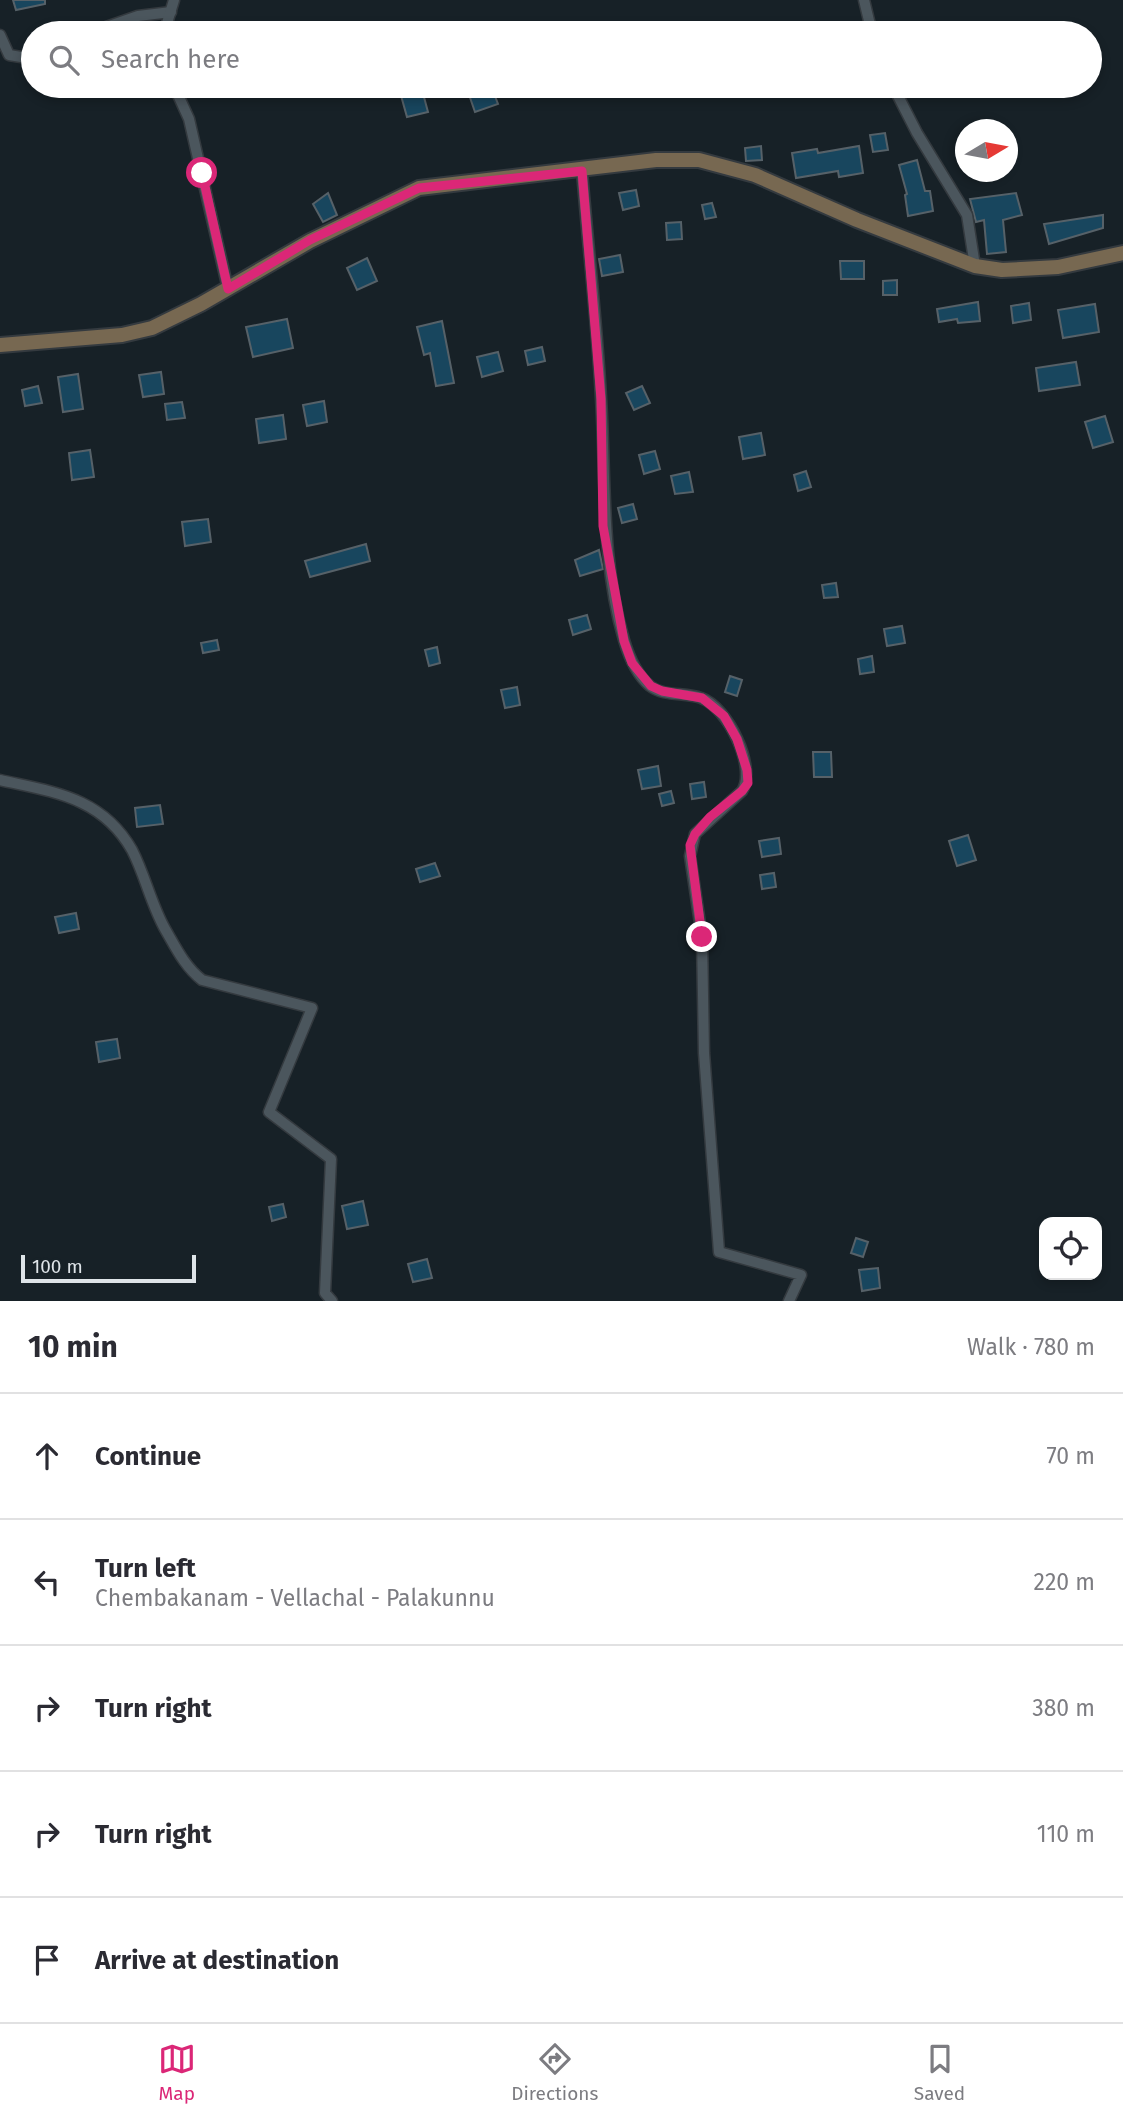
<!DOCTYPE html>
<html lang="en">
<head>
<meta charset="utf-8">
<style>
  body { margin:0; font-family:"Fira Sans",sans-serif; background:#f2f2f3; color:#2b2b33 }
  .controls { position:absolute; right:21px; bottom:21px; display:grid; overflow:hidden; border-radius:14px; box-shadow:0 4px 10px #0003 }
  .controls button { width:63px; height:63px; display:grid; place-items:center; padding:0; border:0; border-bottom:2px solid #e1e1e2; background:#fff; color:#2b2b33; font:35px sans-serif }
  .compass { position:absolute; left:955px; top:119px; width:63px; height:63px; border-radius:50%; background:#fff; box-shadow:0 4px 10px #0003; rotate:80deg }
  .scale { position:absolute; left:21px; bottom:18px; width:175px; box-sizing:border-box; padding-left:7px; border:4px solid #dee4e8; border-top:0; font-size:19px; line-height:24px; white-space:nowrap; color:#dee4e8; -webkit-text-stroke:5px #172127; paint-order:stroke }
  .stop { position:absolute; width:21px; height:21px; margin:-16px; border:5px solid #db2777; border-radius:50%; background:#fff }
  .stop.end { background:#db2777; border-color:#fff; box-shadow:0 2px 7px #0008 }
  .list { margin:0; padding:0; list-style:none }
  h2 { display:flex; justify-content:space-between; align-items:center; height:91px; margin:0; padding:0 28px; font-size:30px }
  h2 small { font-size:23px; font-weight:400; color:#7c7c81 }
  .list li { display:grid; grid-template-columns:46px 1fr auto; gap:21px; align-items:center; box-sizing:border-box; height:126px; padding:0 28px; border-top:2px solid #e1e1e2 }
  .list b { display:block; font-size:26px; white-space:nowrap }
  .list p { margin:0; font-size:23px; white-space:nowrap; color:#7c7c81 }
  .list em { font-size:23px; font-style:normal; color:#7c7c81 }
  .icon { flex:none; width:38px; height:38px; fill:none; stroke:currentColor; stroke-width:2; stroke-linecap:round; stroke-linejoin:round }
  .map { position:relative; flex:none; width:1123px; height:1301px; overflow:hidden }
  .search { position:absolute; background:#fff; box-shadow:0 4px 10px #0003; left:21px; right:21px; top:21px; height:77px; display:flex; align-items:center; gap:18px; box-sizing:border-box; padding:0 24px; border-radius:38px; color:#7c7c81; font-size:26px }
  .sheet { height:721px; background:#fff }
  nav { display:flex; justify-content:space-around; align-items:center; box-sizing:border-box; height:98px; border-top:2px solid #e1e1e2; background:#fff; font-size:19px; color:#7c7c81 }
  nav a { display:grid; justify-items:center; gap:4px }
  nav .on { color:#db2777 }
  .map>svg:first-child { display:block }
  .building { fill:#18465e; stroke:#566168; stroke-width:2 }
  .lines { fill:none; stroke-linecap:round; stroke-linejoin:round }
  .minor-casing { stroke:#343a3f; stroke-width:13 }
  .secondary-casing { stroke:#343a3f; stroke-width:18 }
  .minor { stroke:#4b565d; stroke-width:10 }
  .secondary { stroke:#776851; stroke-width:14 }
  .route { stroke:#db2777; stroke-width:9 }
</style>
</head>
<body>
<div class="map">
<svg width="1123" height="1301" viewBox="0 0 1123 1301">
  <rect width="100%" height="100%" fill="#172127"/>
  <g class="building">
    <polygon points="13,0 45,0 45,4 16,10"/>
    <polygon points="421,86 428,112 407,117 400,92"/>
    <polygon points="476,86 491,86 498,104 475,112 467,89"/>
    <polygon points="885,133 888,150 873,152 870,135"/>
    <polygon points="761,146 762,160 746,161 745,148"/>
    <polygon points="859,146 863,173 839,177 838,171 796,178 792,153 817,149 818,153"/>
    <polygon points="917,160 925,191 930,191 933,211 908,216 905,195 907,194 899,165"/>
    <polygon points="636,190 639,206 623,210 619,193"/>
    <polygon points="328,193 337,215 323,222 313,204"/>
    <polygon points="1016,193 1022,215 1003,220 1006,252 987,254 984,220 976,222 970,199"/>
    <polygon points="712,203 716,217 705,219 702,205"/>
    <polygon points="1103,215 1103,228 1049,244 1044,224"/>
    <polygon points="681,222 682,239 667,240 666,223"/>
    <polygon points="620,255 623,272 602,276 599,259"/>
    <polygon points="367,258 377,281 357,290 347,268"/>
    <polygon points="840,261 864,261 864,279 841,279"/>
    <polygon points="897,280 897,295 883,295 883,281"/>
    <polygon points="978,302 980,321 958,323 957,319 939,322 937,309"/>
    <polygon points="1029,303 1031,320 1013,323 1011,306"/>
    <polygon points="1095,304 1099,332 1063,338 1058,310"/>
    <polygon points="287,319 293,348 253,357 246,327"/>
    <polygon points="442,321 454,383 436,386 430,353 424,355 417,327"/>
    <polygon points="542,347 545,361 528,365 525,351"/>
    <polygon points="498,352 503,371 482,377 477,357"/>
    <polygon points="1076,362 1080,385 1039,391 1036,368"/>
    <polygon points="161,372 164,394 143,397 139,375"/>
    <polygon points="78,374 83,409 63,412 58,377"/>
    <polygon points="38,386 42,403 25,406 22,390"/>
    <polygon points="642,386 650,403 634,410 626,393"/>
    <polygon points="324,401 327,422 307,426 303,405"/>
    <polygon points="182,402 185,418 167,420 165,404"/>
    <polygon points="283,415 286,439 259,443 256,419"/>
    <polygon points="1105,416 1113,442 1093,448 1085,422"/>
    <polygon points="761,433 765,455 743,459 739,437"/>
    <polygon points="90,450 94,477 72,480 69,453"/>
    <polygon points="655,451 660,469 644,474 639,455"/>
    <polygon points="806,471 811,487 798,491 794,475"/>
    <polygon points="689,472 693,492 675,494 671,476"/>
    <polygon points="633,504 637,519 622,523 618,508"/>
    <polygon points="208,519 211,542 185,546 182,522"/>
    <polygon points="366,544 370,561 310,577 305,561"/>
    <polygon points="599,550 603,569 580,576 575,560"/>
    <polygon points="836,583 838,597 824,598 822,585"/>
    <polygon points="587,615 591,629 573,635 569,620"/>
    <polygon points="902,626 905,643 887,646 884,629"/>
    <polygon points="217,640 219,650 203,653 201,643"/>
    <polygon points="437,647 440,663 429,666 425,650"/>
    <polygon points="872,656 874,672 860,674 858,659"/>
    <polygon points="730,676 742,680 737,696 725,692"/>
    <polygon points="517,687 520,705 505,708 501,690"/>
    <polygon points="813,752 831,752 832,777 814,777"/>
    <polygon points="658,766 661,786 642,789 638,770"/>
    <polygon points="704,782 706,797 692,799 690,784"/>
    <polygon points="671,791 674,803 662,806 659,794"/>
    <polygon points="160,805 163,824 137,827 135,808"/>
    <polygon points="968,835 976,860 957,866 949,841"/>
    <polygon points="779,838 781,854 762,857 759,841"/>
    <polygon points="435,863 440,876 420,882 416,869"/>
    <polygon points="774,873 776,887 762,889 760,875"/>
    <polygon points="76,913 79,929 59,933 55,917"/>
    <polygon points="117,1039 120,1058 99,1062 96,1042"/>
    <polygon points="363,1201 368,1225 347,1229 342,1206"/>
    <polygon points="283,1204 286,1217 272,1221 269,1207"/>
    <polygon points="856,1238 868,1242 863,1257 851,1253"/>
    <polygon points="427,1259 432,1278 413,1282 408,1264"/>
    <polygon points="878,1268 880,1288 862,1291 859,1270"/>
  </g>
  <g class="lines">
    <defs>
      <g id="minor">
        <polyline points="864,0 872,33"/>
        <polyline points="89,33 138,16 171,12"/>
        <polyline points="164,33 174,0"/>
        <polyline points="0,35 9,55 21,57 33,54"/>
        <polyline points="174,86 189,119 228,289"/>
        <polyline points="893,86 917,133 967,215 975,266"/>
        <path d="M582,171c6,76 15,151 19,227 5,82 0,163 23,242 5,17 13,35 26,46 14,11 35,6 51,12 27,9 56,70 41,93l-47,43 -5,22 12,81 2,116 15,199 82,23 -12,26"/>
        <path d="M0,780c53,12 102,17 132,70 13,25 19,54 33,79 11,19 20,38 37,51l110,28 -43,104 62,47 -6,134 7,8"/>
      </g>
      <polyline id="secondary" points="0,345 122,335 152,328 201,304 310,241 419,188 656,160 699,160 755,175 857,220 975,266 1002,270 1058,267 1123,253"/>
    </defs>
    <use href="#minor" class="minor-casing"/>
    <use href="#secondary" class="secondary-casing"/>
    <use href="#minor" class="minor"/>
    <use href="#secondary" class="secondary"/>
  </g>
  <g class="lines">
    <polyline class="route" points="202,173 228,289 310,240 419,188 582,171 601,399 603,526 624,641 632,663 651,686 662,691 702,698 724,716 737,739 747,770 748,783 742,791 710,817 695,834 690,845 702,937"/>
  </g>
</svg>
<div class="controls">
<button><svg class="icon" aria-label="locate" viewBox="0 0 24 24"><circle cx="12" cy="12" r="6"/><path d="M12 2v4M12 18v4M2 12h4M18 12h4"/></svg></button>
</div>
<svg class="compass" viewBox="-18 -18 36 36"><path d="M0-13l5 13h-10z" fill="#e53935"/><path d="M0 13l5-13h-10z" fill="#7c7c81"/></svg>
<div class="scale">100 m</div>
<div class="stop" style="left:202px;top:173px"></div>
<div class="stop end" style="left:702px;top:937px"></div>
<div class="search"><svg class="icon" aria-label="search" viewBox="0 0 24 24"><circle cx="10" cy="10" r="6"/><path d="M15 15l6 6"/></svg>Search here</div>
</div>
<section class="sheet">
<h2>10 min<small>Walk · 780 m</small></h2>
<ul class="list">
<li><svg class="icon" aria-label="ahead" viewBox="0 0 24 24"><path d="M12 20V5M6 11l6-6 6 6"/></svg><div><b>Continue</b></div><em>70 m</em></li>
<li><svg class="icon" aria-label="left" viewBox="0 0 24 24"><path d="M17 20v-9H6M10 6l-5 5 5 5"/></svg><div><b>Turn left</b><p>Chembakanam - Vellachal - Palakunnu</p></div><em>220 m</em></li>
<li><svg class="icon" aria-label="right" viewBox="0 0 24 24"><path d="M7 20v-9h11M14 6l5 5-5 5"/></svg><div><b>Turn right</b></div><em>380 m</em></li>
<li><svg class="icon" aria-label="right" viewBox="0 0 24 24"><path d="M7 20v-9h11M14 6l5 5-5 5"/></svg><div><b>Turn right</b></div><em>110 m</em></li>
<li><svg class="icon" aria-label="arrive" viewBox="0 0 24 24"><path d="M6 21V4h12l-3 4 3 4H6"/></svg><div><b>Arrive at destination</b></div></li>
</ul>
</section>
<nav>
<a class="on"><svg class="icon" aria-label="map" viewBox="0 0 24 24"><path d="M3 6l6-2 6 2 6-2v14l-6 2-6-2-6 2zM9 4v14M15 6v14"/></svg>Map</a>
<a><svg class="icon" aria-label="directions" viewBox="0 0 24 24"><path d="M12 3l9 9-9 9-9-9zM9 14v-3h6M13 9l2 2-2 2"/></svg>Directions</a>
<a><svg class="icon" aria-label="saved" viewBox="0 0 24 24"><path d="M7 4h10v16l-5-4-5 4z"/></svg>Saved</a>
</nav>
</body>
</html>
